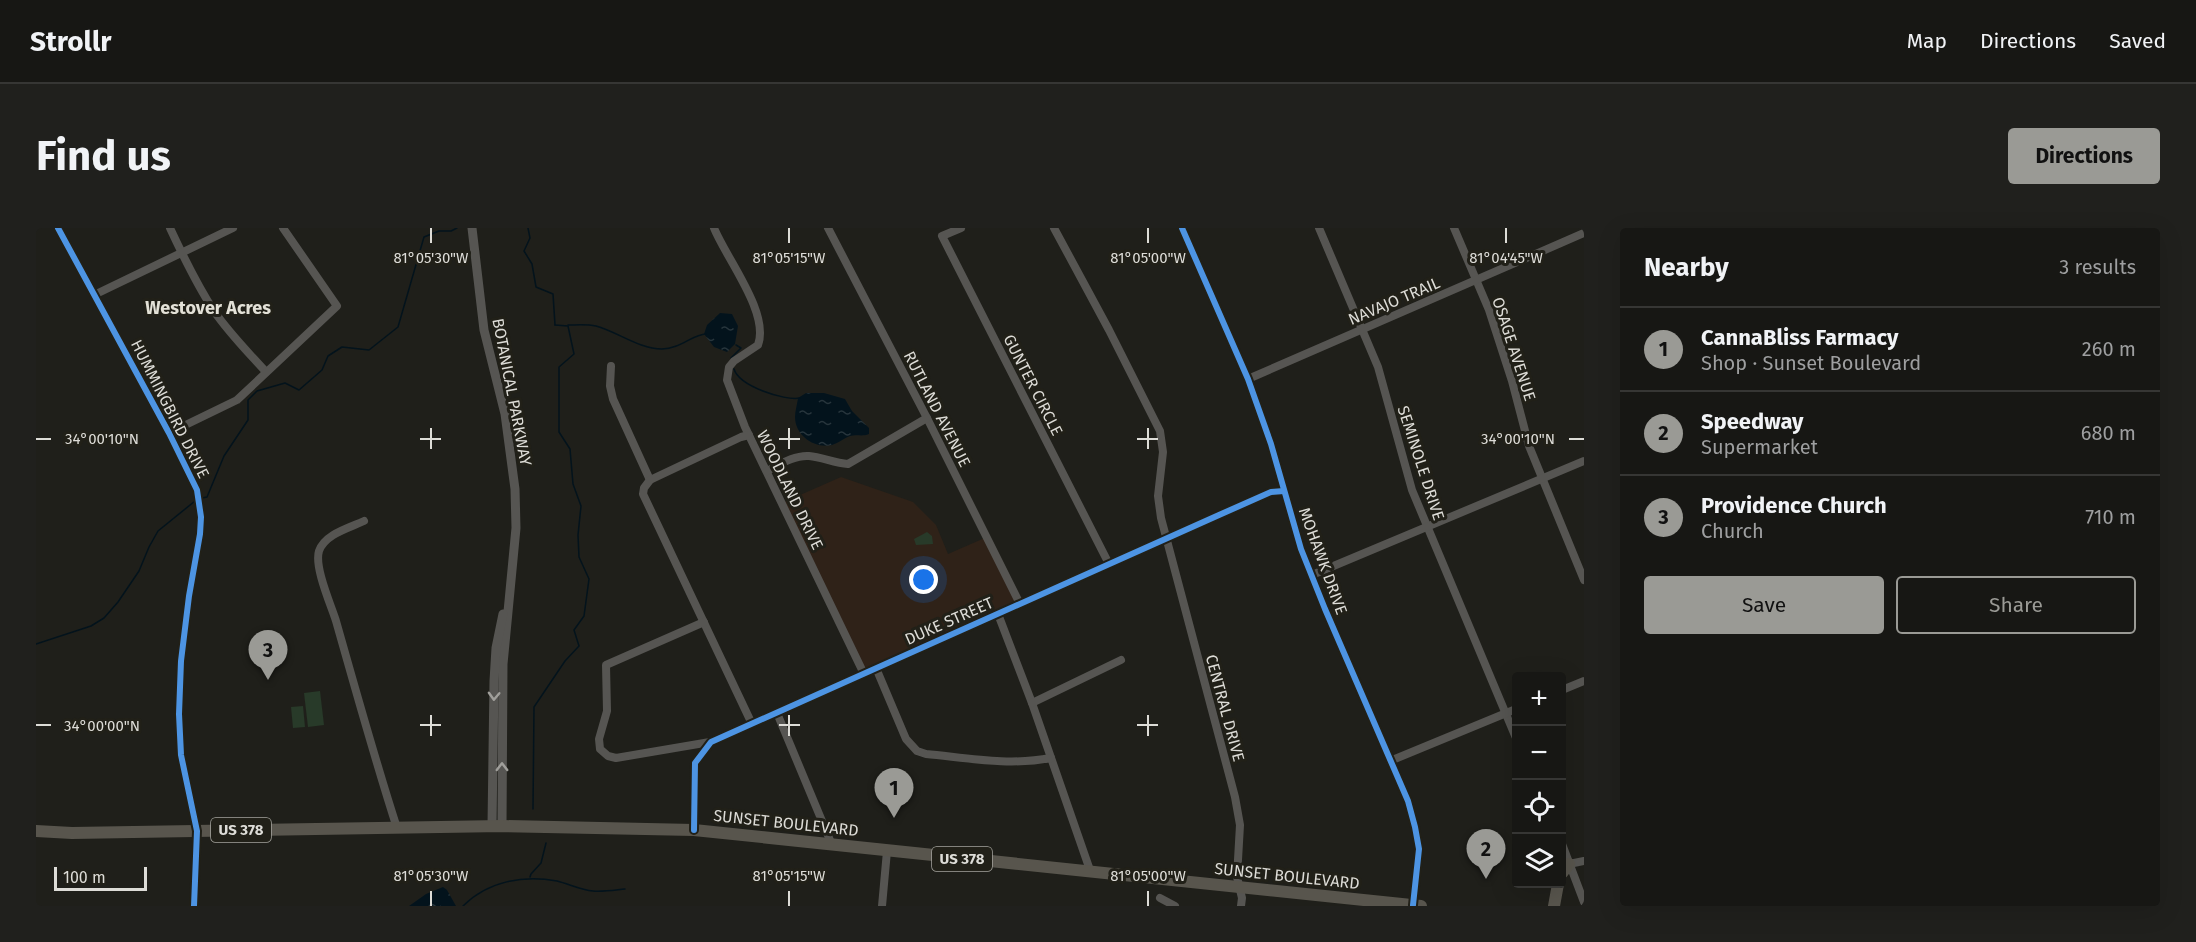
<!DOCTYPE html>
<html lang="en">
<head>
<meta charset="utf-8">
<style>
  body { margin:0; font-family:"Fira Sans",sans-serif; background:#20201d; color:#f1f3f6 }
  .controls { position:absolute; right:18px; bottom:18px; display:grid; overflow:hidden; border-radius:6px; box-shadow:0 6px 24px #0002 }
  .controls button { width:54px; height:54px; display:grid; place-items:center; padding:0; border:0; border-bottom:2px solid #363634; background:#171714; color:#f1f3f6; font:30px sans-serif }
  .scale { position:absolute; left:18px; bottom:15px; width:93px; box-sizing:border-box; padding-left:6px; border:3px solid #dddcd7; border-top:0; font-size:16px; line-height:21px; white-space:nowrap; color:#dddcd7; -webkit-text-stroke:4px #212018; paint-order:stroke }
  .you { position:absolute; left:888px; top:352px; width:21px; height:21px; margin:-15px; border:4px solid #fff; border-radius:50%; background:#1a73e8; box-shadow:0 0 0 9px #1a73e833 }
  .badge { display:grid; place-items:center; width:39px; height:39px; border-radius:50%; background:#9a9a95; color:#111; font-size:20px; font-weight:700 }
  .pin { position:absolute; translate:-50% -50px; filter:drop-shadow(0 2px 3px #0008) }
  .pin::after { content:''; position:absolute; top:32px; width:21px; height:18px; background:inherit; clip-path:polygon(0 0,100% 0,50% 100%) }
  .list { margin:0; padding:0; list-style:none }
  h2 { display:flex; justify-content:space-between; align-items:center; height:78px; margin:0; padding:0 24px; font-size:26px }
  h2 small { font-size:20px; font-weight:400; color:#9e9fa0 }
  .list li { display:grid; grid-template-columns:39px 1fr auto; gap:18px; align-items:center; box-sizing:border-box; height:84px; padding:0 24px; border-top:2px solid #363634 }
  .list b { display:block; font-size:22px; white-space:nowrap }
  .list p { margin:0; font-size:20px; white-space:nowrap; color:#9e9fa0 }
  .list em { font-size:20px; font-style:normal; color:#9e9fa0 }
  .actions { display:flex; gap:12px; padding:18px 24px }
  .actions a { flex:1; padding:14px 0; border:2px solid #9a9a95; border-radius:6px; text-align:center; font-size:21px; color:#9a9a95 }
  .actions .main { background:#9a9a95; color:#111 }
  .icon { flex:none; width:33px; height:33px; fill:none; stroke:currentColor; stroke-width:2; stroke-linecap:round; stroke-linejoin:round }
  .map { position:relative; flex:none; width:1548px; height:678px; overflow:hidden; border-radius:6px }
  header { display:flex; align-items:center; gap:36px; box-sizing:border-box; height:84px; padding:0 30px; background:#171714; border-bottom:2px solid #363634 }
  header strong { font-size:28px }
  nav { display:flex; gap:33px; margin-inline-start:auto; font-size:21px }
  .intro { display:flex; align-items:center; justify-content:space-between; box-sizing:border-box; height:144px; padding:0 36px }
  h1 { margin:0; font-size:42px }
  .button { padding:15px 27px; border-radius:6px; background:#9a9a95; color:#111; font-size:21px; font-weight:700 }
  main { display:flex; gap:36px; padding:0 36px }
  aside { flex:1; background:#171714; border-radius:6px; box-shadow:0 6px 24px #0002 }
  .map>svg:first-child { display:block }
  .education { fill:#2f2218 }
  .green { fill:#283a29 }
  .water { fill:url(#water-ripples) }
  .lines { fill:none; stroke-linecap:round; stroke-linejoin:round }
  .stream { stroke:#03131c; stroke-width:1.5 }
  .minor { stroke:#565552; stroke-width:8 }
  .tertiary { stroke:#565552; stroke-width:9 }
  .primary { stroke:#58554d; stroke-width:12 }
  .cycleway-casing { stroke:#212018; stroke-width:10 }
  .cycleway { stroke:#4d94e3; stroke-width:6 }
  .oneway { stroke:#a09f9b }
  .ticks { fill:none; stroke:#dddcd7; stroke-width:2 }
  .labels { text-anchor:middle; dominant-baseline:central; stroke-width:6; stroke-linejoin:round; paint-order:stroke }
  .shield { fill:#212018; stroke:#a5a49e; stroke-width:1.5 }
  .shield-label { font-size:15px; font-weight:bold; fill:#dddcd7 }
  .street-label { font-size:16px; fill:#dddcd7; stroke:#212018 }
  .neighbourhood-label { font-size:18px; font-weight:bold; fill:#e3e1d7; stroke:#212018 }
  .ticks-label { font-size:15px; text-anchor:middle; fill:#dddcd7; stroke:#212018; stroke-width:6; stroke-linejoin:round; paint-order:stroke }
</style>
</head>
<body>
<header>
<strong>Strollr</strong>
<nav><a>Map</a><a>Directions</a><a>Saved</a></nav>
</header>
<div class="intro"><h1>Find us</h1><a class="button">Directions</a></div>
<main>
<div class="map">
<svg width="1548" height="678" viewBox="0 0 1548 678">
  <defs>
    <pattern id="water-ripples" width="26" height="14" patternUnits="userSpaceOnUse" patternTransform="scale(1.5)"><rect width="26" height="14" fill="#03131c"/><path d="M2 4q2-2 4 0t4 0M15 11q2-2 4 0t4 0" fill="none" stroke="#27353c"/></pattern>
  </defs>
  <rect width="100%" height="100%" fill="#1f1f1a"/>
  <polygon class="education" points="805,249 877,274 900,297 912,326 951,309 984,376 828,446 746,275"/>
  <g class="green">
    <polygon points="891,304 896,308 897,316 880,317 878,311"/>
    <polygon points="284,463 288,497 272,499 268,465"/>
    <polygon points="267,478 269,499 257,500 255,479"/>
  </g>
  <g class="water">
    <polygon points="684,85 696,86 702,98 699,116 691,124 678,119 668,106 671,97"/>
    <path d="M770,165h18l21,6 7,12 17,17v6c-7,3 -12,0 -19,2 -6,2 -11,7 -18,9 -17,4 -37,-9 -37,-28 0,-6 2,-12 3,-19z"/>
    <polygon points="407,659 411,662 420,678 373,678 390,666"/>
  </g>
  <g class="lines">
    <g class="stream">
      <polyline points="492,0 494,10 488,23 496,36 500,59 517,66 519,97"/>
      <path d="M532,97c9,0 19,-1 28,1 22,6 43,23 66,23 18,0 31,-15 44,-15"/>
      <polyline points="695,130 705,120 700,117"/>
      <path d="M698,141c5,17 50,32 66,29"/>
      <polyline points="166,270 171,269 188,228 212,192 212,172 221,163 249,155 263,162 286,142 292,128 306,119 333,122 362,99 388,9 403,3 415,3 421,0"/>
      <polyline points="0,416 55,398 68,390 82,374 103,343 113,319 122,303 159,273"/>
      <polyline points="497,581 498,479 529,433 543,418 538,402 548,388 553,351 543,329 542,307 545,278 537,256 534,221 523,204 523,139 538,126 532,98 519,97"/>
      <polyline points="494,649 495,646 505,635 510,615"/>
      <path d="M427,678c25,-25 60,-31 94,-25 12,3 24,9 36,10 10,1 22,-1 32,-2"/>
    </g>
    <g class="minor">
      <polyline points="22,0 133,205 161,262 165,289 164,306 153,368 145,433 143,486 145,527 161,603 158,678"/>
      <path d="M134,0c13,28 27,57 44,83 15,22 34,41 52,61"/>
      <path d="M678,0c12,30 56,85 44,117l-24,16 -5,6 -2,13 18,47 119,247"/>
      <polyline points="792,0 891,190 984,376"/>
      <polyline points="925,0 906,8 1073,336"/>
      <polyline points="1018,0 1073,102 1124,203 1127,224 1122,268 1125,290 1199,569 1204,597 1201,649 1206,670 1205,678"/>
      <polyline points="1146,0 1212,151 1235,216 1265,321 1289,381 1372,573 1379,599 1383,621 1377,677"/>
      <polyline points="1283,0 1342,139 1376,262 1480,510"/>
      <polyline points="1418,0 1453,82 1476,153 1493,218 1548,352"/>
      <polyline points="58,67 197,0"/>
      <polyline points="575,138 574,158 577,171 614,252"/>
      <polyline points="1212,151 1548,5"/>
      <polyline points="133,205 201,172 301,78 247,0"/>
      <polyline points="713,207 705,209 614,252 608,260 607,266 716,496"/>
      <path d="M731,243c12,-6 27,-16 42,-15 13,1 25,7 39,8l79,-46"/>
      <path d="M328,293c-15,7 -39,13 -45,30 -5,16 12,54 17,70 20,70 39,139 61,207"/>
      <polyline points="1276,347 1548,233"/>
      <polyline points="962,386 996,475 1055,645"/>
      <polyline points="668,394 570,437 571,483 563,511 564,521 572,528 580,530 674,514"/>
      <path d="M840,440l30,71 11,12 9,3c42,4 83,12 125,4"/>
      <polyline points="1526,462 1548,453"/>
      <polyline points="996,475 1085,432"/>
      <polyline points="741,485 796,617"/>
      <polyline points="1354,533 1480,481"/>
      <polyline points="658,602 659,535 675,514 1183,287 1235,264 1248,263"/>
      <polyline points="1526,616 1548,674"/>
      <polyline points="1533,636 1548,633"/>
      <polyline points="1124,670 1139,678"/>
      <polyline points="846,678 851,623"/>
    </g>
    <g class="tertiary">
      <polyline points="436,0 448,102 469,186 479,261 480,300 467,436 466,598"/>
      <polyline points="456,598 458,453 460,420 467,386"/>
    </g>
    <g class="primary">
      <polyline points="0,603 36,605 466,598 658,602 1385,678"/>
      <polyline points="1526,645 1533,636"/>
      <polyline points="1518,678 1522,656"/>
    </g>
    <defs>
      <g id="cycleway">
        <polyline points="22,0 133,205 161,262 165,289 164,306 153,368 145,433 143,486 145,527 161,603 158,678"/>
        <polyline points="1146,0 1212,151 1235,216 1265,321 1289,381 1372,573 1379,599 1383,621 1377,677"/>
        <polyline points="658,602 659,535 675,514 1183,287 1235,264 1248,263"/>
      </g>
    </defs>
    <use href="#cycleway" class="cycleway-casing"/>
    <use href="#cycleway" class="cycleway"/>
  </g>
  <defs><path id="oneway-chevron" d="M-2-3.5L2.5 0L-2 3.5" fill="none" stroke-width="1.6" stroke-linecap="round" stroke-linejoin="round" transform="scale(1.5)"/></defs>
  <g class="oneway">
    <use href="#oneway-chevron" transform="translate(458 468) rotate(92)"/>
    <use href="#oneway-chevron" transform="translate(466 539) rotate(-90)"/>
  </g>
  <path class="ticks" d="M395,0v15M753,0v15M1112,0v15M1470,0v15M395,200v21M753,200v21M1112,200v21M0,211h15M384,211h21M743,211h21M1101,211h21M1533,211h15M395,487v21M753,487v21M1112,487v21M0,497h15M384,497h21M743,497h21M1101,497h21M395,663v15M753,663v15M1112,663v15"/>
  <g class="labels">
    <g class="shield">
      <rect x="175" y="590" width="60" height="24" rx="4.5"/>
      <rect x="896" y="619" width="60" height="24" rx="4.5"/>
    </g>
    <g class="shield-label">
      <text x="205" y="602">US 378</text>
      <text x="926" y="631">US 378</text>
    </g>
    <g class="street-label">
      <text transform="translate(1358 73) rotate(-23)">NAVAJO TRAIL</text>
      <text transform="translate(1478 121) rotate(72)">OSAGE AVENUE</text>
      <text transform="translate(997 157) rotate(63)">GUNTER CIRCLE</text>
      <text transform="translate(476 164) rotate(79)">BOTANICAL PARKWAY</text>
      <text transform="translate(134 181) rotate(63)">HUMMINGBIRD DRIVE</text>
      <text transform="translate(901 181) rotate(63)">RUTLAND AVENUE</text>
      <text transform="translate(1385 235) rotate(72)">SEMINOLE DRIVE</text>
      <text transform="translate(754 262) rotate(64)">WOODLAND DRIVE</text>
      <text transform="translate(1287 333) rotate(70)">MOHAWK DRIVE</text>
      <text transform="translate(913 393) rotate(-24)">DUKE STREET</text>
      <text transform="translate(1189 480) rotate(75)">CENTRAL DRIVE</text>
      <text transform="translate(750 595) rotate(6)">SUNSET BOULEVARD</text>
      <text transform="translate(1251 648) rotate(6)">SUNSET BOULEVARD</text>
    </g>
    <g class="neighbourhood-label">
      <text x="172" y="80">Westover Acres</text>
    </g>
  </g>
  <g class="ticks-label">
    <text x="395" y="35">81°05'30"W</text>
    <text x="753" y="35">81°05'15"W</text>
    <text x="1112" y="35">81°05'00"W</text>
    <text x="1470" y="35">81°04'45"W</text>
    <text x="66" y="216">34°00'10"N</text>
    <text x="1482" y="216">34°00'10"N</text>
    <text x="66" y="503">34°00'00"N</text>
    <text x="395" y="653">81°05'30"W</text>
    <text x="753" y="653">81°05'15"W</text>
    <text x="1112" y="653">81°05'00"W</text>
  </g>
</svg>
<div class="controls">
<button>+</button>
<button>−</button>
<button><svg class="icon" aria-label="locate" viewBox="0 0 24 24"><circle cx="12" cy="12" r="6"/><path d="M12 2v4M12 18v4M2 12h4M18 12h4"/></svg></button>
<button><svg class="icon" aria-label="layers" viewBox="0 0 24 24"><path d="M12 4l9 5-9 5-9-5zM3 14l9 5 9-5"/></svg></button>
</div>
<div class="scale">100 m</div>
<div class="you"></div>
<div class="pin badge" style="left:858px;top:590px">1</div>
<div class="pin badge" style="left:1450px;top:651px">2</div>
<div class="pin badge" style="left:232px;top:452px">3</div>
</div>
<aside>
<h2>Nearby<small>3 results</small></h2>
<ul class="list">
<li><span class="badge">1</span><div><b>CannaBliss Farmacy</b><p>Shop · Sunset Boulevard</p></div><em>260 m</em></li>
<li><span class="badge">2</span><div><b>Speedway</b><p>Supermarket</p></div><em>680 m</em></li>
<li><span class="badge">3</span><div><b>Providence Church</b><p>Church</p></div><em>710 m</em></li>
</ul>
<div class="actions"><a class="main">Save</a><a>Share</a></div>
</aside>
</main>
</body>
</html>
